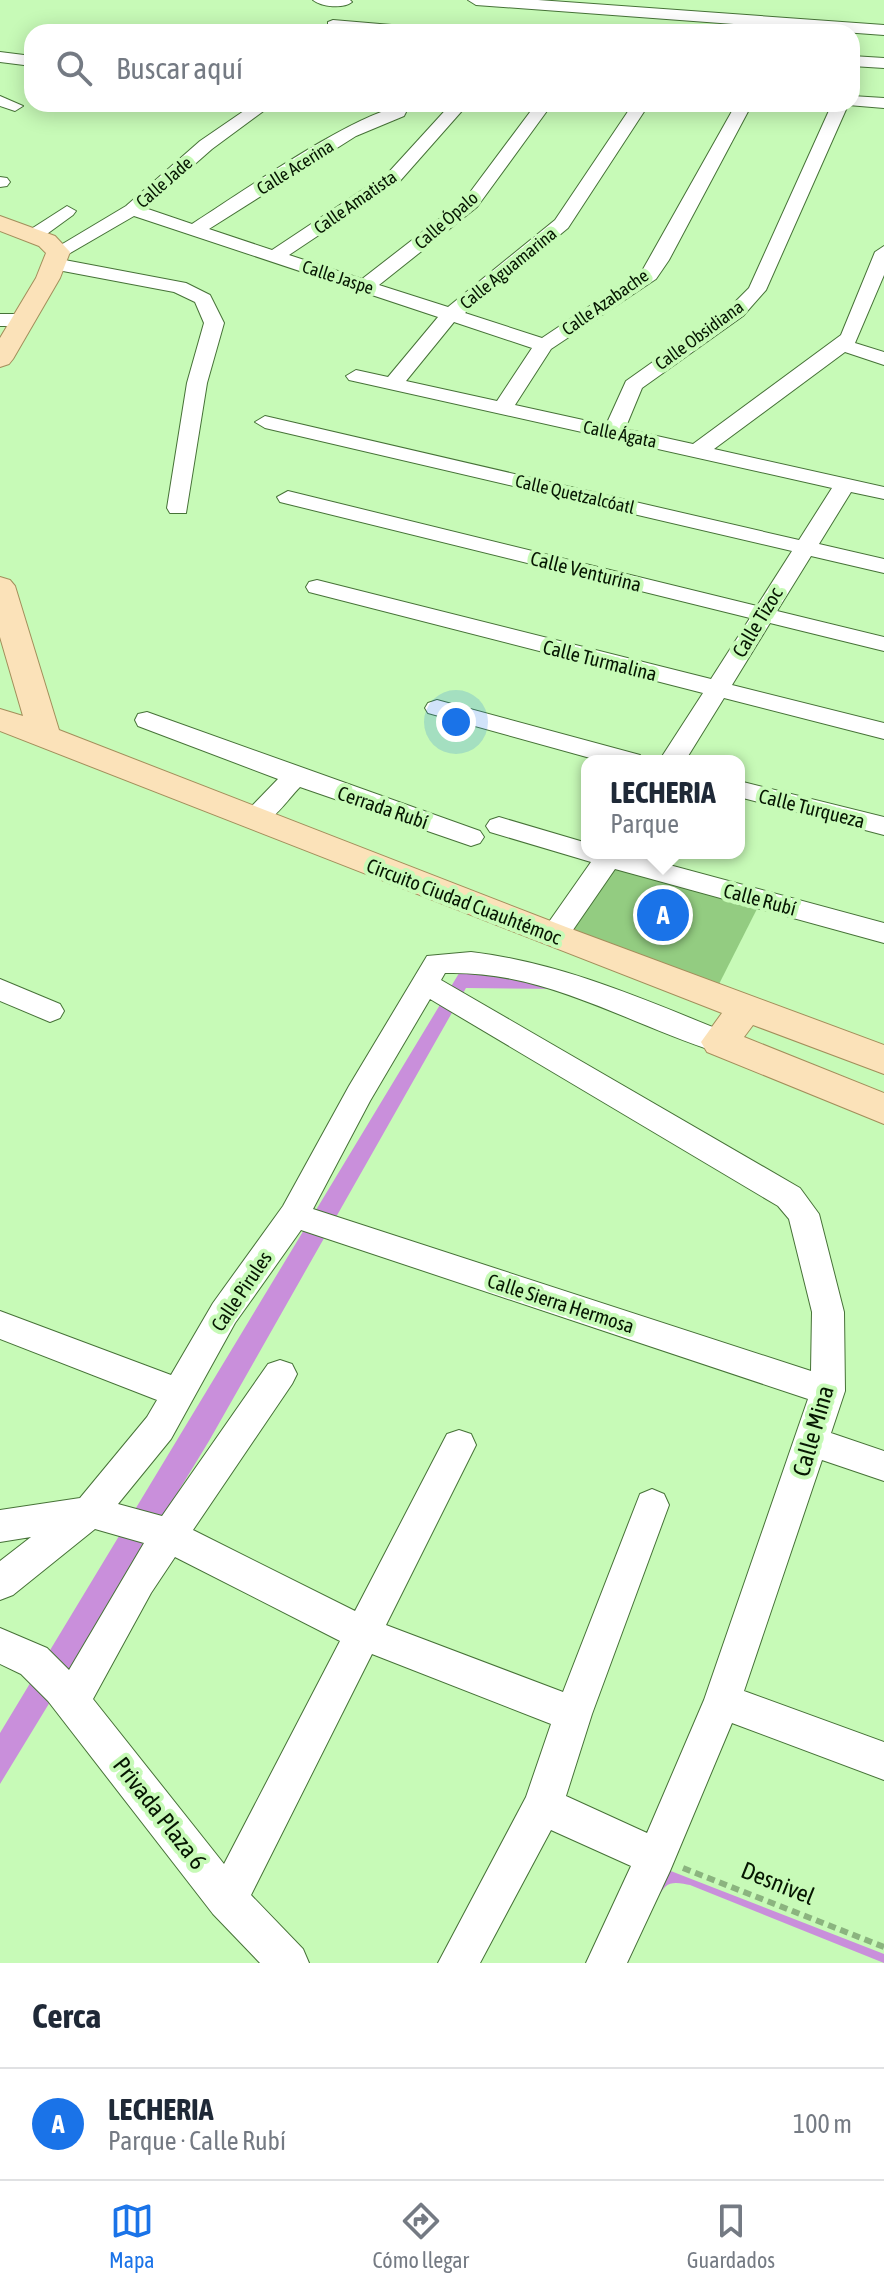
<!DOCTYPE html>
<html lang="es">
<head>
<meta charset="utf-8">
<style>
  body { margin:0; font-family:"Asap Condensed",sans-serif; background:#f6f6f7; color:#1f2937 }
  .you { position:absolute; left:456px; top:722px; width:28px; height:28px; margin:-20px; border:6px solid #fff; border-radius:50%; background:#1a73e8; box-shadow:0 0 0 12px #1a73e833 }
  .badge { display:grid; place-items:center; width:52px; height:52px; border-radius:50%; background:#1a73e8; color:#fff; font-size:26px; font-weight:700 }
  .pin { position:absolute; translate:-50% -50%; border:4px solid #fff; box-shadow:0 2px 8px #0006 }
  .popup { position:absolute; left:581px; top:755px; width:164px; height:104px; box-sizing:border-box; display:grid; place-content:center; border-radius:16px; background:#fff; filter:drop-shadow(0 2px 6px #0005); font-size:26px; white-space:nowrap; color:#747a83 }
  .popup b { font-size:30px; color:#1f2937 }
  .popup::after { content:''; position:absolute; left:50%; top:100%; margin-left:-16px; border:16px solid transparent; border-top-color:#fff }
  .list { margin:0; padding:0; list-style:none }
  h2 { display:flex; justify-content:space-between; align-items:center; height:104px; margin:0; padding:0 32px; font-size:34px }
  h2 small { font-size:26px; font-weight:400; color:#747a83 }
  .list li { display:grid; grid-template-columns:52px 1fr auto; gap:24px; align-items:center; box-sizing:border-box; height:112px; padding:0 32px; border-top:2px solid #e0e1e3 }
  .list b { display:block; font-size:30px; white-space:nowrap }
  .list p { margin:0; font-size:26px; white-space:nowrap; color:#747a83 }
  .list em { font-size:26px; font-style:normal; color:#747a83 }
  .icon { flex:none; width:44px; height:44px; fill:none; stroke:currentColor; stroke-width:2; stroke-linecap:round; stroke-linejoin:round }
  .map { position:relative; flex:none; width:884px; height:1963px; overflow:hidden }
  .search { position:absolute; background:#fff; box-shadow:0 4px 20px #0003; left:24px; right:24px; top:24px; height:88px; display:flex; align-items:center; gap:20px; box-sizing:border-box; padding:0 28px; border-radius:24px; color:#747a83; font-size:30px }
  .sheet { height:216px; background:#fff }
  nav { display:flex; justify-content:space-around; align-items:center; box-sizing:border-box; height:112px; border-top:2px solid #e0e1e3; background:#fff; font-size:22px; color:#747a83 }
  nav a { display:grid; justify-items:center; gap:4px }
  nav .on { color:#1a73e8 }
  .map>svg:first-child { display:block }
  .green { fill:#93cc81 }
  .water { fill:#c98fdb }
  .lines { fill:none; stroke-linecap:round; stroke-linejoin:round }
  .minor-casing { stroke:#467237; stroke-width:2 }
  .major-casing { stroke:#a38e5b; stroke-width:2 }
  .path { stroke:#8bb47f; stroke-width:6; stroke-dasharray:8 5; stroke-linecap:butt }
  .minor { fill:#fff; fill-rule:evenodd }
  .major { fill:#fbe2b9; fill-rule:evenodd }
  .labels { text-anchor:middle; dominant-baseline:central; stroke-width:8; stroke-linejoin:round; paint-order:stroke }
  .far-street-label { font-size:18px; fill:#061702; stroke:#c7fab7 }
  .street-label { font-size:20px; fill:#061702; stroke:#c7fab7 }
  .near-street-label { font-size:24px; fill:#061702; stroke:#c7fab7 }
</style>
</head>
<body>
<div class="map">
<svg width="884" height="1963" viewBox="0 0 884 1963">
  <rect width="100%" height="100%" fill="#c7fab7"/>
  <polygon class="green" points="610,856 763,897 714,994 561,934"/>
  <g class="water">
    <polygon points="461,970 568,989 466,988 209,1441 0,1784 0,1733"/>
    <path d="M663,1868l221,86v9l-194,-78c-7,-1 -18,-5 -25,2 -12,13 -28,58 -37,76h-13z"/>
  </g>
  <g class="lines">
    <defs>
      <g id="minor">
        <path d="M313,0h37l2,2c-9,7 -30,5 -39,-2z"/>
        <polygon points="468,0 538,0 884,25 884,35 476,5"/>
        <polygon points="333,20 415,27 423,32 361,32 328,28 328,22"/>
        <polygon points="0,52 32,56 32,66 0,62"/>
        <polygon points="852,56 884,58 884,68 852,66"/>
        <polygon points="0,96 23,106 15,111 0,106"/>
        <path d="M852,96l32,2v10l-36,-3 -82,185 -23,26 -101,72 -17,41 68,15 148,-109 34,-83 9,-6v29l-29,68 29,9v13l-39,-13 -131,97 170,38v12l-33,-7 -32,52 65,15v14l-73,-17 -34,55 107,26v14l-114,-28 -38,62 152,38v16l-160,-41 -39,63h-26l44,-68 -394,-101 -3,-5 3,-5 8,-2 394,99 39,-61 -470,-116 -3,-5 11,-6 469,115 35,-55 -527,-123 -10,-6 10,-6 534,124 33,-52 -483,-108 -3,-4 10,-6 32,7 50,-60 -304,-101 -69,40h-14l-2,-4 77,-46 74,-65 54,-37h19l-61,45 -67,59 47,16c35,-22 179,-123 212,-116l2,4 -2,4 -48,20 -147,93 63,21 116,-77 63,-69h17l-68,77 -111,74 73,24 103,-80 71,-95h16l-75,103 -98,78 69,22 107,-87 78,-116h16l-81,124 -103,85 77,25 100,-67 94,-167h16l-83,156 -13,19 -105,70 -36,56 91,20 20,-44 103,-73 20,-20 83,-184h20zM454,322l78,26 -35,53 -91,-20z"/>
        <polygon points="0,177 7,178 10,182 7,186 0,187"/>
        <polygon points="67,206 76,211 73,215 40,239 28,239 25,235 28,231"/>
        <polygon points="54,258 186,283 210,295 224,323 207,383 186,513 170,513 167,508 187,383 204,323 195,302 174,292 47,268 45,264"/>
        <polygon points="0,314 23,314 33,320 23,326 0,326"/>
        <polygon points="437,700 640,755 644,761 601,761 428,713 425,708 428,703"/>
        <path d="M147,712l333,119 4,6 -4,6 -9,3 -171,-59c-15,15 -32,45 -55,38l-4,-6 4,-6 33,-34 -140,-53 -3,-6 3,-6z"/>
        <polygon points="739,781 884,817 884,835 739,797"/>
        <polygon points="499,817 587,843 587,853 625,853 884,923 884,943 615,869 564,943 554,946 544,943 540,936 544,929 591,862 490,832 486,826 490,820"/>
        <path d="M471,952c92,11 174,48 259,82l4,8 -4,8 -10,3c-93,-29 -174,-83 -275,-80l-4,7 359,208 19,26 25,98 1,79 -14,42 53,18v30l-62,-21 -78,231 140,51v38l-152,-57 -62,148 -43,92h-41l45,-97 -80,-36 -71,133h-42l88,-166 25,-73 -179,-70 -121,241 52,54 6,14h-49l-47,-49 -165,-213 -27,-27 -21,-10v-36l47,20 22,22 75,-127 -49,-14 -82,66 -13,5v-39l31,-24 -31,5v-32l80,-12 67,-81 10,-17 -157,-61v-28l171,64 42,-72 70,-97 66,-120 78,-130zM430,999l348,207 11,13 23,93 -1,59 -498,-162 57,-108zM301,1230l507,169 -104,301 -57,133 -81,-37 26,-82 77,-209 -5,-11 -12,-5 -12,5 -77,198 -177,-67 90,-180 -5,-11 -12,-4 -12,4 -92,177 -162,-81 99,-146 5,-10 -5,-10 -12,-4 -12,4 -106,152 -44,-12 53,-65 64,-116zM175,1557l165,84 -116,223 -131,-165 58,-106z"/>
        <polygon points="0,979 60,1004 64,1011 60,1018 50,1022 0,1001"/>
      </g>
      <g id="major">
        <polygon points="0,216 55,236 70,252 60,278 13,359 9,364 0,367 0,338 36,278 46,253 39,246 0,231"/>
        <polygon points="0,577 10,580 15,586 59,730 566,927 884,1045 884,1074 753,1025 744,1037 884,1093 884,1124 707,1052 701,1042 722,1013 0,731 0,709 23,716 0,637"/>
      </g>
    </defs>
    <use href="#minor" class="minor-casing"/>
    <use href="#major" class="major-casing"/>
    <polyline class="path" points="683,1868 884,1947"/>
    <use href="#minor" class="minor"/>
    <use href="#major" class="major"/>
  </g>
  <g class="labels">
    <g class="far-street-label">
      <text transform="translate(295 167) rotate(-32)">Calle Acerina</text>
      <text transform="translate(164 182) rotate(-41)">Calle Jade</text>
      <text transform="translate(355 202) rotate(-35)">Calle Amatista</text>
      <text transform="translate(446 220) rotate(-41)">Calle Ópalo</text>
      <text transform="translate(508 268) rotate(-39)">Calle Aguamarina</text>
      <text transform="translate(338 277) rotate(18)">Calle Jaspe</text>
      <text transform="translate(605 302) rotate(-35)">Calle Azabache</text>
      <text transform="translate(699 335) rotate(-36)">Calle Obsidiana</text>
      <text transform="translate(620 434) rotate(12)">Calle Ágata</text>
      <text transform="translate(575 494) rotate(13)">Calle Quetzalcóatl</text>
    </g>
    <g class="street-label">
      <text transform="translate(586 571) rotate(14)">Calle Venturina</text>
      <text transform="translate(757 622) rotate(-59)">Calle Tizoc</text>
      <text transform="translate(600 660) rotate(14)">Calle Turmalina</text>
      <text transform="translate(383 807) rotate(19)">Cerrada Rubí</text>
      <text transform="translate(812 808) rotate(14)">Calle Turqueza</text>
      <text transform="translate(760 899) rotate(15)">Calle Rubí</text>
      <text transform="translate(464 901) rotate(21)">Circuito Ciudad Cuauhtémoc</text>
      <text transform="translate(241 1291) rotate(-56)">Calle Pirules</text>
      <text transform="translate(561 1303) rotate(18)">Calle Sierra Hermosa</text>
    </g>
    <g class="near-street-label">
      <text transform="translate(813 1431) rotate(-74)">Calle Mina</text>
      <text transform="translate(160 1813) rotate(52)">Privada Plaza 6</text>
      <text transform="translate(778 1883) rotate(22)">Desnivel</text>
    </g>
  </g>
</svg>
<div class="you"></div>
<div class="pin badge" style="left:663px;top:915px">A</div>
<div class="popup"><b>LECHERIA</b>Parque</div>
<div class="search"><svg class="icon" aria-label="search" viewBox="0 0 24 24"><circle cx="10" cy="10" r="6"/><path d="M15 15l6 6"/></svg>Buscar aquí</div>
</div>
<section class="sheet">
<h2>Cerca<small></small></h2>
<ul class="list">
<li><span class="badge">A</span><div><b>LECHERIA</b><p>Parque · Calle Rubí</p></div><em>100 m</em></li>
</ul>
</section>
<nav>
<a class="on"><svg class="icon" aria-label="map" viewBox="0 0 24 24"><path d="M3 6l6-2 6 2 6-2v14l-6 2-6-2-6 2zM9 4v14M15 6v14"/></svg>Mapa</a>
<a><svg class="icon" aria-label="directions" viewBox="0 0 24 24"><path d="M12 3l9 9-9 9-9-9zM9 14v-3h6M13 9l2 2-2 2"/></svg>Cómo llegar</a>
<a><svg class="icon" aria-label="saved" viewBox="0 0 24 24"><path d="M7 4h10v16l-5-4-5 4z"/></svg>Guardados</a>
</nav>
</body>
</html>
